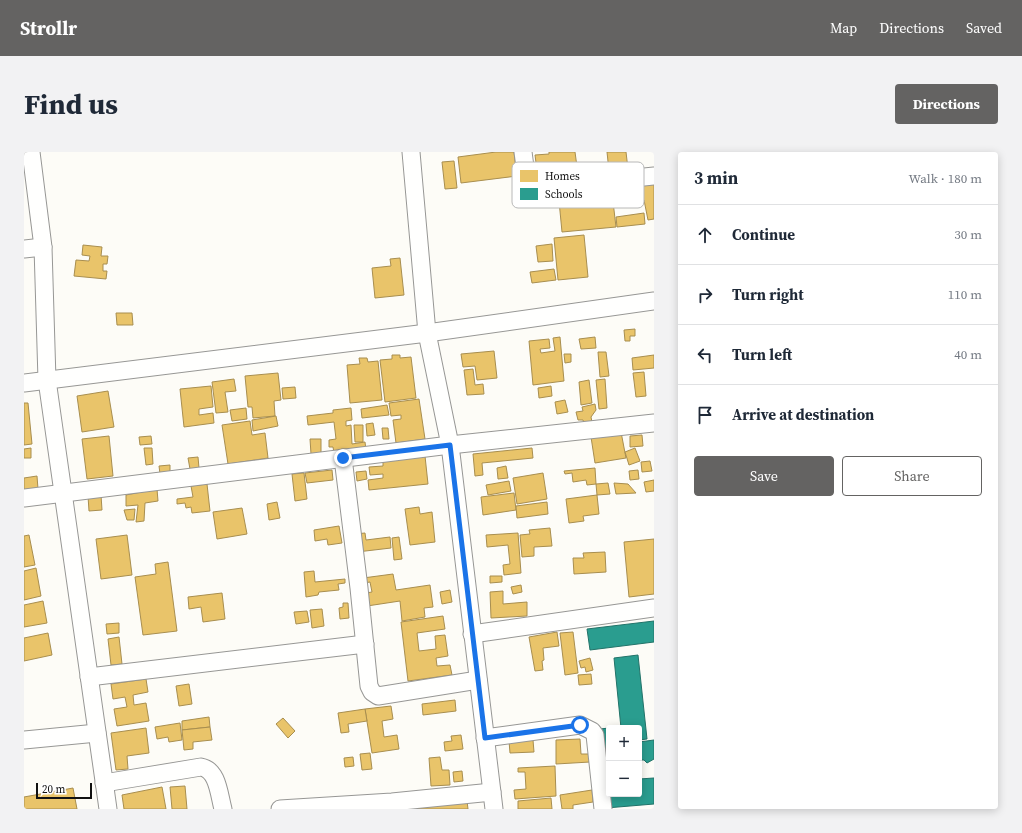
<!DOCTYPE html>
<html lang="en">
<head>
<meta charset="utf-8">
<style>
  body { margin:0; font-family:"Source Serif 4",serif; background:#f2f2f3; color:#1f2937 }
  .controls { position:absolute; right:12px; bottom:12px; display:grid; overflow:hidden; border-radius:4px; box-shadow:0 2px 10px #0003 }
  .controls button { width:36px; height:36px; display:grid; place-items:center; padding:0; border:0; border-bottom:1px solid #e0e1e3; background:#fff; color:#1f2937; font:20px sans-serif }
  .scale { position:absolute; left:12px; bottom:10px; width:56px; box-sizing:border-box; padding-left:4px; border:2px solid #111; border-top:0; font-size:11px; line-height:14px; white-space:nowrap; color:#111; -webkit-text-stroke:3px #fff; paint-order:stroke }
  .stop { position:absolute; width:12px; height:12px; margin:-9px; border:3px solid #1a73e8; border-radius:50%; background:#fff }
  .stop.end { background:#1a73e8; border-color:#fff; box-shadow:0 1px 4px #0008 }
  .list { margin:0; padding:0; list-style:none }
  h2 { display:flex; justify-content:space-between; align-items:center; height:52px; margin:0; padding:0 16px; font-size:17px }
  h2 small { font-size:13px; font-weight:400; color:#747a83 }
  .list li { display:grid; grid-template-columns:26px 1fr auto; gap:12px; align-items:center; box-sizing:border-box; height:60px; padding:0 16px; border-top:1px solid #e0e1e3 }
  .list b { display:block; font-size:15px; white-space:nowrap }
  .list em { font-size:13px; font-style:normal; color:#747a83 }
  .actions { display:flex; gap:8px; padding:12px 16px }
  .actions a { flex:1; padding:9px 0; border:1px solid #646362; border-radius:4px; text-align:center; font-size:14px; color:#646362 }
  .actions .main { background:#646362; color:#fff }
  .icon { flex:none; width:22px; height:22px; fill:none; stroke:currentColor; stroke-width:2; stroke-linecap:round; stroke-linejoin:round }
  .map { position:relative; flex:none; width:630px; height:657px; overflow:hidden; border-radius:4px }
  header { display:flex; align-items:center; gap:24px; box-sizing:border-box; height:56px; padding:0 20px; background:#646362; color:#fff }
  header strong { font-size:19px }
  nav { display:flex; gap:22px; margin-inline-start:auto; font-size:14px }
  .intro { display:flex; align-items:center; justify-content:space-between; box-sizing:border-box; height:96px; padding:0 24px }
  h1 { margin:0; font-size:28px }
  .button { padding:10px 18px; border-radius:4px; background:#646362; color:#fff; font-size:14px; font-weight:700 }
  main { display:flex; gap:24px; padding:0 24px }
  aside { flex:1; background:#fff; border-radius:4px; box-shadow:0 2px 10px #0003 }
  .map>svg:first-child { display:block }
  .homes { fill:#e9c46a; stroke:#a88e4f }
  .schools { fill:#2a9d8f; stroke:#227369 }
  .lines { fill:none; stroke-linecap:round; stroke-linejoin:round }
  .minor-casing { stroke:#979795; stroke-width:19 }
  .minor { stroke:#fffffe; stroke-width:17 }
  .route { stroke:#1a73e8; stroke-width:5 }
  .key { fill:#fff; stroke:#b8b8b8; stroke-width:1 }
  .key-label { font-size:11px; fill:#111 }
</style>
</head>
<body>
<header>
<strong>Strollr</strong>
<nav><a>Map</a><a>Directions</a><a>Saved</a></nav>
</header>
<div class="intro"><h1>Find us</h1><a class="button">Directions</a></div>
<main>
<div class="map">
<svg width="630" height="657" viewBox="0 0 630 657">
  <rect width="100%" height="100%" fill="#fdfcf7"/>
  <g class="homes">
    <polygon points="472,0 490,0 493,24 437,31 434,5"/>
    <polygon points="525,0 551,0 554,22 514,26 511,3 525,2"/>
    <polygon points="583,0 602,0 604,17 585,19"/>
    <polygon points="430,9 433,36 421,37 418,10"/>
    <polygon points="630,29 630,67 624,68 620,48 612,49 611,36 620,34 620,30"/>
    <polygon points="588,33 588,38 595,37 595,41 588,41 592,75 538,80 535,49 541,49 540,41 546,41 546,45 555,44 555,41 559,40 560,46 578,44 572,44 571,34"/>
    <polygon points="620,61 621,72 593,75 592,65"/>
    <polygon points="560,83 564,125 534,128 530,86"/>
    <polygon points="528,92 529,109 514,110 512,94"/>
    <polygon points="59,93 78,95 77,104 84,104 83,112 79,112 79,119 83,119 82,127 50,124 52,108 65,109 66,104 58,103"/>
    <polygon points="376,106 380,143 351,146 348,116 367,114 366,107"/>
    <polygon points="530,117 532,128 508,131 506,120"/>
    <polygon points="92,161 108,161 109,173 93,173"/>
    <polygon points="611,177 611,184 606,184 606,189 601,189 600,178"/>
    <polygon points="536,185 540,229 509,233 505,189 525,187 526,196 516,197 517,201 531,199 529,186"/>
    <polygon points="571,185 572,196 557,197 555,187"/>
    <polygon points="470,199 473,226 453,228 451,214 439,215 437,202"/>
    <polygon points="574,200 582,200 585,224 576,225"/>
    <polygon points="540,202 547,202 547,210 541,211"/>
    <polygon points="368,203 376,203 376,206 387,205 392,246 361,250 356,208 368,207"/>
    <polygon points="630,203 630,216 609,218 608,206"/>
    <polygon points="335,206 343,206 344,210 354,209 358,248 326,251 323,213 336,212"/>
    <polygon points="449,217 451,233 459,232 460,242 443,243 440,218"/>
    <polygon points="620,220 622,244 612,245 609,221"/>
    <polygon points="254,221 257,248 250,249 251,264 229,266 228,255 224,255 221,224"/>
    <polygon points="210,227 212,239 201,240 204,260 192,261 188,230"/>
    <polygon points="581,227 583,256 575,257 572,228"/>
    <polygon points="565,228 568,251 557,253 555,230"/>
    <polygon points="187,234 189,255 175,257 175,263 189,261 190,271 160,275 156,237"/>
    <polygon points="527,234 528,244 515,246 514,236"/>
    <polygon points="271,235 272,246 259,247 258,236"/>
    <polygon points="84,239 90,275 58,280 53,244"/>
    <polygon points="395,247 401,287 372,291 369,268 377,267 377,263 367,264 365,251"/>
    <polygon points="541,248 544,260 533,262 531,250"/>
    <polygon points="0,251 4,251 8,292 0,293"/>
    <polygon points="571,252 572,258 567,265 568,270 560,271 559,268 554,268 552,260 559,259 558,255"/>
    <polygon points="363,253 365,263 338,266 337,257"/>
    <polygon points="222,256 223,267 208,269 206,258"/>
    <polygon points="327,256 328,268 322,269 322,274 327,273 328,292 341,290 342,298 310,301 309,295 305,295 305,288 312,287 310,270 284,273 283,264 309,261 309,258"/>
    <polygon points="252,264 254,274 229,279 228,268"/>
    <polygon points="226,269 228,283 241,281 244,306 204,312 198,273"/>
    <polygon points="349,271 351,283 343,284 342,272"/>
    <polygon points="330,273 339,273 339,290 331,290"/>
    <polygon points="358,276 364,276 365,287 359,287"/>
    <polygon points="597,280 602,306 571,311 567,285"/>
    <polygon points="618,283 619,294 606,295 606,284"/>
    <polygon points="85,284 89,324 63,327 58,287"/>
    <polygon points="127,284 128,292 116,293 115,285"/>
    <polygon points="286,287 297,287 297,302 287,302"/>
    <polygon points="7,296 7,306 0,306 0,297"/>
    <polygon points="120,296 128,296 129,312 122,313"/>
    <polygon points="508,296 509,306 458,311 459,323 451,324 449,302"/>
    <polygon points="611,296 616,309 605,313 601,300"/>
    <polygon points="401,304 404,332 345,338 344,328 359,326 359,322 346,323 345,315 359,314 359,309"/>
    <polygon points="174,305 175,316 166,317 164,306"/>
    <polygon points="626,309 628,319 618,320 617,310"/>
    <polygon points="146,313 146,321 136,322 135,314"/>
    <polygon points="482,314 484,326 474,327 473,316"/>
    <polygon points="571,316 572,332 563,333 562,328 549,330 548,321 541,322 540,319"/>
    <polygon points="308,318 309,328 283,331 281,321"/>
    <polygon points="614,318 615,327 606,328 605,319"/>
    <polygon points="342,319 343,327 333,329 332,320"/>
    <polygon points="280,321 283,347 271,349 268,322"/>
    <polygon points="519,321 523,347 493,352 489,326"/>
    <polygon points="13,324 14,337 0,338 0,326"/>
    <polygon points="630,328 630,339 622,340 620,330"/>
    <polygon points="485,329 487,339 464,343 462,333"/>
    <polygon points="584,331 586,342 573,343 572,332"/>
    <polygon points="590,331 604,332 612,341 592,342"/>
    <polygon points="183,332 186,359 168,361 167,355 162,356 161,351 153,352 153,347 169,345 167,334"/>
    <polygon points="133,337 134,349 121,351 120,369 112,370 114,353 102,354 102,343"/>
    <polygon points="490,341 492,358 459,363 457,345"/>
    <polygon points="77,343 78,358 65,359 64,344"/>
    <polygon points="573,343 575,362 559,364 560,369 545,371 542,347"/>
    <polygon points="253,350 256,366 245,368 243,352"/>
    <polygon points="523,350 524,362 493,366 492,354"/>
    <polygon points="395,355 396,362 408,360 411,390 386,393 381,357"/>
    <polygon points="218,356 223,382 193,387 189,360"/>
    <polygon points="111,357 110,368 103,368 100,358"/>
    <polygon points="315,374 318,391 304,393 303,387 291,389 290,378"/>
    <polygon points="526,376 528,394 510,395 510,404 498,405 496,383 506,382 505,378"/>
    <polygon points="341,381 342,388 366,385 367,396 333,400 331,382"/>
    <polygon points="494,381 497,421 480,423 479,413 486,412 484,393 463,395 462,383"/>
    <polygon points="5,383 11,413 0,415 0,384"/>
    <polygon points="103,383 108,423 77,427 72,387"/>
    <polygon points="375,385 378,407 370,408 368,386"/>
    <polygon points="630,387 630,442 605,445 600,390"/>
    <polygon points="581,400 582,420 550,422 549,406 560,406 559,401"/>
    <polygon points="144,410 153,479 119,483 111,425 132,422 131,412"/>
    <polygon points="12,416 17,444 0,448 0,419"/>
    <polygon points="290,419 291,430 321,427 321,431 314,432 315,438 295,440 294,443 282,445 280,420"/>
    <polygon points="369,422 372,438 406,433 409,455 400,456 401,465 378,469 376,449 343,454 342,441 348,440 346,430 340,431 339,426"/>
    <polygon points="466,424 478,424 478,430 466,431"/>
    <polygon points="497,433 498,440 489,442 487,435"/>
    <polygon points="426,438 428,450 418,452 416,440"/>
    <polygon points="479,439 479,452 503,450 503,464 467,466 466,440"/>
    <polygon points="198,441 201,467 179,470 177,455 165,457 164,445"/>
    <polygon points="19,449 23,471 0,475 0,453"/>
    <polygon points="319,451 324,451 325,466 316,467 315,456 319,455"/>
    <polygon points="298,457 300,474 288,476 286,458"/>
    <polygon points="283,459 285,470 272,472 270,460"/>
    <polygon points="419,464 421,477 393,481 395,499 412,497 411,484 421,483 424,504 412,506 413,514 426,513 428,523 384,529 377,470"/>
    <polygon points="95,471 95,481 83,482 82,472"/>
    <polygon points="533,480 535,494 519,496 520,508 518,509 519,518 511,519 505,485"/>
    <polygon points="549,480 554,521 541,523 536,481"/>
    <polygon points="24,481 28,503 0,509 0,486"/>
    <polygon points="95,485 98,512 87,513 84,487"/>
    <polygon points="566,506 569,518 562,520 561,515 557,516 555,509"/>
    <polygon points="567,522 568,532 555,533 554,523"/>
    <polygon points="122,527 124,540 109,543 110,553 122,551 125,569 93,574 90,557 103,555 101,545 89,547 87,532"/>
    <polygon points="165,532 168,552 155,554 152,534"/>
    <polygon points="431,548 432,559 399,563 398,552"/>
    <polygon points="367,554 369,567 358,569 360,585 373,583 375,597 348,601 341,557"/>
    <polygon points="341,557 343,569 324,572 325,580 317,581 314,561"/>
    <polygon points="185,565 186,575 158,578 158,569"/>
    <polygon points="259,566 271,579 264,586 252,572"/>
    <polygon points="156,571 158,588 145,590 144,585 133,587 131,575"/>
    <polygon points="186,575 188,588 169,590 169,597 160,598 158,578"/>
    <polygon points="122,576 125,601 103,604 104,617 92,618 87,581"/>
    <polygon points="437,583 439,597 421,599 420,590 428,589 427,584"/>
    <polygon points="556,587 557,602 565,602 566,610 532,612 532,588"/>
    <polygon points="509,588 510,600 486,601 485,589"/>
    <polygon points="346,601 348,617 338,618 336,602"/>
    <polygon points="329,605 330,614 321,615 320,606"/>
    <polygon points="416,605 418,618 425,618 426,633 407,634 405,606"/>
    <polygon points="531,614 532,644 491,647 490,638 502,637 501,620 494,620 494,616"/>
    <polygon points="438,619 439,629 430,630 429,620"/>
    <polygon points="161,634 163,657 148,657 146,635"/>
    <polygon points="138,635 142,657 100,657 98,643"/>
    <polygon points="49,636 53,657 0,657 0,645"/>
    <polygon points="568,638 569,650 549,653 549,657 538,657 536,643"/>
    <polygon points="527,646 528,657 494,657 494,649"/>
    <polygon points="443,649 444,657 386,657"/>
  </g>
  <g class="schools">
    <polygon points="630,469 630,490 566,498 563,477"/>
    <polygon points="614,503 623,587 615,588 615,576 597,576 590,506"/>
    <polygon points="594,575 585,576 585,642 615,642 615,627 630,626 630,652 582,656 576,577"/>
    <polygon points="630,588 630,607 623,611 620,608 615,608 615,590"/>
  </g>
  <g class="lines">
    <defs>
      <g id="minor">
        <polyline points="7,0 19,95 23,228 84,657"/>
        <polyline points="387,0 403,181 426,293 470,657"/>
        <path d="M499,0c3,20 1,32 25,35l106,-11"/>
        <polyline points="0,97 19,95"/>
        <polyline points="0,231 403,181 630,149"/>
        <polyline points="319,306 335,436 345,534 348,540 354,544 454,528"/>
        <polyline points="0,346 426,293 630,271"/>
        <polyline points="448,482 630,456"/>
        <polyline points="65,525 341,492"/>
        <polyline points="461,586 556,573 568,579 571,583 579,657"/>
        <polyline points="0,588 73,581"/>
        <path d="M80,631l97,-16c17,3 18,28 22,42"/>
        <polyline points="256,657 368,650 468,640"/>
      </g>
    </defs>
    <use href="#minor" class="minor-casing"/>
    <use href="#minor" class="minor"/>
  </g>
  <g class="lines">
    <polyline class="route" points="319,306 426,293 461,586 556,573"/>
  </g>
  <rect x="488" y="10" width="132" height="46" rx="6" class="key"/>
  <rect x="496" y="18" width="18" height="12" fill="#e9c46a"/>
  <rect x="496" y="36" width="18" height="12" fill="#2a9d8f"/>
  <g class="key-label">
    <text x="521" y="28">Homes</text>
    <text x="521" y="46">Schools</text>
  </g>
</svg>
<div class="controls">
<button>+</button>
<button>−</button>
</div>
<div class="scale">20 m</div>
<div class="stop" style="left:556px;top:573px"></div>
<div class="stop end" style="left:319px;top:306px"></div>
</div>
<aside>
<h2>3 min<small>Walk · 180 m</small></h2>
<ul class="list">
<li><svg class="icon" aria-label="ahead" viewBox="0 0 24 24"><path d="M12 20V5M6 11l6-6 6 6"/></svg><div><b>Continue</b></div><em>30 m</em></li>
<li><svg class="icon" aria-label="right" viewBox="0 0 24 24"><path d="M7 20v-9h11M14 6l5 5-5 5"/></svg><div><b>Turn right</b></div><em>110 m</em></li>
<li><svg class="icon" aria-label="left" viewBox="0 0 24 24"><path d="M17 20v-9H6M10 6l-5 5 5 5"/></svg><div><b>Turn left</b></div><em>40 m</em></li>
<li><svg class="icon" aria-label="arrive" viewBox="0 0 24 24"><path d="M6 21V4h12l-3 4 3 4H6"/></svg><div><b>Arrive at destination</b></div></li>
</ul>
<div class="actions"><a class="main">Save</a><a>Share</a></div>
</aside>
</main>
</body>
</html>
